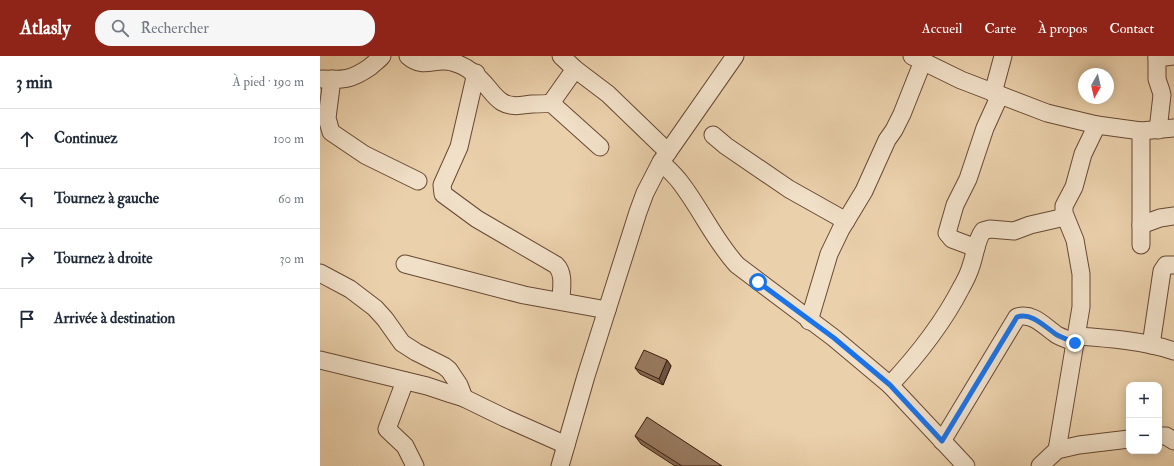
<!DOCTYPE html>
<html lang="fr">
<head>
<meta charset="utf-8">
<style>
  body { margin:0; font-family:"IM FELL Double Pica",serif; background:#f6f6f7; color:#1f2937 }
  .controls { position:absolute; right:12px; bottom:12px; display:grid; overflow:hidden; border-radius:8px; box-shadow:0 2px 10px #0003 }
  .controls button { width:36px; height:36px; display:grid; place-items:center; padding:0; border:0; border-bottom:1px solid #e0e1e3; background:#fff; color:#1f2937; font:20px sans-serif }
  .compass { position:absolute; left:758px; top:12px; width:36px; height:36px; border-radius:50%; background:#fff; box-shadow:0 2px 10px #0003; rotate:188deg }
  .stop { position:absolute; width:12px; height:12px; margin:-9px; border:3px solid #1a73e8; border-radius:50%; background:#fff }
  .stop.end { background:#1a73e8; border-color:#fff; box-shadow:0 1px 4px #0008 }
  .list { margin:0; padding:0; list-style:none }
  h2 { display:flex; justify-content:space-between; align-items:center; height:52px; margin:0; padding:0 16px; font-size:17px }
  h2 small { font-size:13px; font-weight:400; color:#747a83 }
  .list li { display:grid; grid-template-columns:26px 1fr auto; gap:12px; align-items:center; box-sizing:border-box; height:60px; padding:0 16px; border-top:1px solid #e0e1e3 }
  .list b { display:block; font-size:15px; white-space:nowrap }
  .list em { font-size:13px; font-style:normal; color:#747a83 }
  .icon { flex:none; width:22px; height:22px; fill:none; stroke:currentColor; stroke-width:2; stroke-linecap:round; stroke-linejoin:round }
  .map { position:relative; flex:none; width:854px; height:410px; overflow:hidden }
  header { display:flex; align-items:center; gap:24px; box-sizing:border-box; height:56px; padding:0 20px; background:#8f2418; color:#fff }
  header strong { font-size:19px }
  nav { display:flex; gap:22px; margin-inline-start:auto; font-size:14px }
  .search { width:280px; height:36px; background:#f6f6f7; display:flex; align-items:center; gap:10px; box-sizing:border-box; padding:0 14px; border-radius:16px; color:#747a83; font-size:15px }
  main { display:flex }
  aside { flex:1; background:#fff }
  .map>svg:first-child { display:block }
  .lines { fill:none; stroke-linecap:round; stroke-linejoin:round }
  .minor-casing { stroke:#684833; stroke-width:19 }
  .minor { stroke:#f1e0c8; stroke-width:17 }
  .wall { fill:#826851; stroke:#3d1b0b }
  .shaded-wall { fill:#6a5542; stroke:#3d1b0b }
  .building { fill:#97795e; stroke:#3d1b0b }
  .route { stroke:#1a73e8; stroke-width:5 }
</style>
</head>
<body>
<header>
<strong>Atlasly</strong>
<div class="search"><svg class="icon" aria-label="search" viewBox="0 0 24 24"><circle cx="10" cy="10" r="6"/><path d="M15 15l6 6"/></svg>Rechercher</div>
<nav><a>Accueil</a><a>Carte</a><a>À propos</a><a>Contact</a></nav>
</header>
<main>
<aside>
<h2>3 min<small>À pied · 190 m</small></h2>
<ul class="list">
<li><svg class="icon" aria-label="ahead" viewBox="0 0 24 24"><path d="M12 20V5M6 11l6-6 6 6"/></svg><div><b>Continuez</b></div><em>100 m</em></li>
<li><svg class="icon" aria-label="left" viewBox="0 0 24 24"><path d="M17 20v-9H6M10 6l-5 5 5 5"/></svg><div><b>Tournez à gauche</b></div><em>60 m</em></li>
<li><svg class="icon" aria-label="right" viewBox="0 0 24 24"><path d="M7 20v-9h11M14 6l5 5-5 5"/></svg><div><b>Tournez à droite</b></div><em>30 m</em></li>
<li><svg class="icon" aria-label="arrive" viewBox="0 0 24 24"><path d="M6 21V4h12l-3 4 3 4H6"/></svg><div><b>Arrivée à destination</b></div></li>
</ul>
</aside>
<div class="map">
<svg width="854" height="410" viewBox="0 0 854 410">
  <rect width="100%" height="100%" fill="#ead0ab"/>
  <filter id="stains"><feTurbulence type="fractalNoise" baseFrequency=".005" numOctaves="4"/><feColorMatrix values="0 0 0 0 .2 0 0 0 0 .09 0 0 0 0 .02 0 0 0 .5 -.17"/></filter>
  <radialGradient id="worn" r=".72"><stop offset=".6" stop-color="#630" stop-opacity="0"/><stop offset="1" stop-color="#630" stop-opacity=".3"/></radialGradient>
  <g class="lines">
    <defs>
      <g id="minor">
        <path d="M88,0c16,14 27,1 44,6 16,4 27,15 37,27 4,5 8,10 13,13 10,6 20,3 30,2 7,0 13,0 19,-1l49,44"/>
        <polyline points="241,0 255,13 288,38 348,96"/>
        <polyline points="592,0 641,24 727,57 777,69 821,75 854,72"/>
        <polyline points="837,0 837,23 841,35 842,39 838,74"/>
        <polyline points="837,2 854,0"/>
        <path d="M156,17l-17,74 -17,38 1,9 34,25 79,46c9,9 5,24 5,36"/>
        <path d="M2,23c22,1 29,1 48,-12 4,-4 9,-7 12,-11"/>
        <polyline points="12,23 7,62 11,76 45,99 98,125"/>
        <polyline points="673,37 683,0"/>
        <polyline points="231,47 255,13"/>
        <polyline points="393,79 406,90 469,133 526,165"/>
        <path d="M341,106c6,6 14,13 19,20 21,27 34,58 57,83l97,73 56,47 76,81"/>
        <polyline points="821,169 840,162 854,160"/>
        <polyline points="821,189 821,75"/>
        <polyline points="656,192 632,183 627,177 635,149 648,123 665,72 680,39"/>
        <polyline points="85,208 204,239 287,254"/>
        <polyline points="0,217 30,233 55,252 65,263 82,287 96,296 124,310 129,314 139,329 144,342"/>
        <polyline points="489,265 509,198 521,173 544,135 567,84 574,74 582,58 603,5"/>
        <path d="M757,280c30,2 69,5 97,15"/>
        <polyline points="831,289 842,215 846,209 854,209"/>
        <polyline points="0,304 107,330 131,338 144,342 185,362 246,389"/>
        <polyline points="85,325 67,373 85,390 95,410"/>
        <path d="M570,329c27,-29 53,-62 71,-97 4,-7 8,-15 10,-22 4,-11 5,-26 12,-35l7,-2 24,2 16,-6 35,-8"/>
        <polyline points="839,380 846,380 854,385"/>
        <path d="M622,385l75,-124c16,-5 28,10 40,18 6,3 12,5 18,8"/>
        <polyline points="737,394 761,251 761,218 755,184 744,157 744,150 754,131 763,98 777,69"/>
        <polyline points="240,410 266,320 318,156 325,137 341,106 415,0"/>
        <polyline points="720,410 737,394 759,389 809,383"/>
      </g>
    </defs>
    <use href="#minor" class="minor-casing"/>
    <use href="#minor" class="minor"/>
  </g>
  <g class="wall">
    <polygon points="347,304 351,310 343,329 320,318 315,312"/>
    <polygon points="315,380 402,410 355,410 321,388"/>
  </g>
  <polygon class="shaded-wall" points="347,304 351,310 343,329 339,323"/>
  <g class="building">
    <polygon points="324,294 347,304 339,323 315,312"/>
    <polygon points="327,361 402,410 362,410 315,380"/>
  </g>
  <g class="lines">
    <path class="route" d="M438,226l76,56 56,47 52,56 75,-124c15,-5 28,10 40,18 6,3 12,5 18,8"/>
  </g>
  <rect width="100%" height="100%" filter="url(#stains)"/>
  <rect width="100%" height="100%" fill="url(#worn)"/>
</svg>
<div class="controls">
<button>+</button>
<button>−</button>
</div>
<svg class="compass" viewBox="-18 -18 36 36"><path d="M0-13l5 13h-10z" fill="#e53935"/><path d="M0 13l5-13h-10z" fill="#747a83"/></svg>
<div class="stop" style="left:438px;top:226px"></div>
<div class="stop end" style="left:755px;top:287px"></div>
</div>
</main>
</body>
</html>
